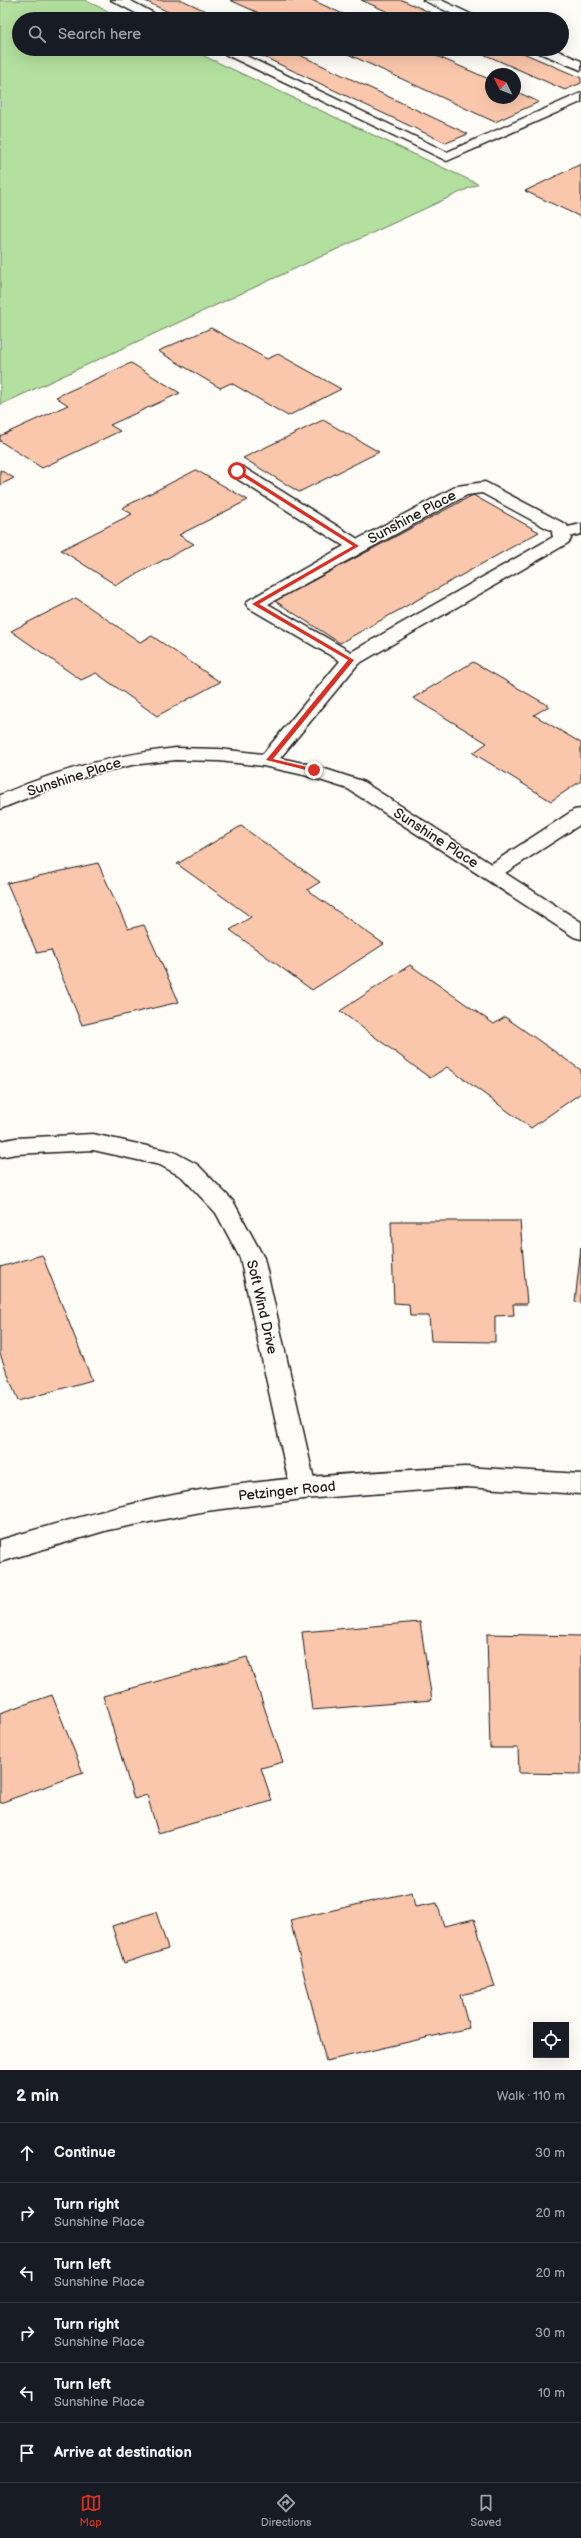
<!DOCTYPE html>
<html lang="en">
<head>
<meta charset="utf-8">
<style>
  body { margin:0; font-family:"Balsamiq Sans",sans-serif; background:#242831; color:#f1f3f6 }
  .controls { position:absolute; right:12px; bottom:12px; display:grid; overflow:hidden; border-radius:0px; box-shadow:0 4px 16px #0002 }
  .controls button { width:36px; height:36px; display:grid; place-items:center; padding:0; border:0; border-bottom:1px solid #363941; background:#171b24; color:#f1f3f6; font:20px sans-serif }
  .compass { position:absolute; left:485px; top:68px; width:36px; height:36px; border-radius:50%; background:#171b24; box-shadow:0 4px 16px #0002; rotate:313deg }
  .stop { position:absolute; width:12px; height:12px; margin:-9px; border:3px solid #d93025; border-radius:50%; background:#fff }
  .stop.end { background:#d93025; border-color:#fff; box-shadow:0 1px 4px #0008 }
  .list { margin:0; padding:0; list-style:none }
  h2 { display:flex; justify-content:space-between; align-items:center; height:52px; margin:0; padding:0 16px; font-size:17px }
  h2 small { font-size:13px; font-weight:400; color:#9ea1a6 }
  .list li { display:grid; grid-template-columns:26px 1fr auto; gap:12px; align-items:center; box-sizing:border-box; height:60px; padding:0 16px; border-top:1px solid #363941 }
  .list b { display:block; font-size:15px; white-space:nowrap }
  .list p { margin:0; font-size:13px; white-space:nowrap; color:#9ea1a6 }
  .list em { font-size:13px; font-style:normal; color:#9ea1a6 }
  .icon { flex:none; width:22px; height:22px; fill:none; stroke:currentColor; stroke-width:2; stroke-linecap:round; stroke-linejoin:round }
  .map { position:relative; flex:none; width:581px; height:2070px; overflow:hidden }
  .search { position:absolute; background:#171b24; box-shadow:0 4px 16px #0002; left:12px; right:12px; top:12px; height:44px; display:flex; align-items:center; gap:10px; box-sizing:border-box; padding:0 14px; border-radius:22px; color:#9ea1a6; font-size:15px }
  .sheet { height:412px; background:#171b24 }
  nav { display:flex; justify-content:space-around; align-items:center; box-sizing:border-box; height:56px; border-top:1px solid #363941; background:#171b24; font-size:11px; color:#9ea1a6 }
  nav a { display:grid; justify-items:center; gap:2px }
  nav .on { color:#d93025 }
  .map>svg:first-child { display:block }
  .green { fill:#b3e09e; stroke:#687e5d }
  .building { fill:#fbc7ac; stroke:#1c1c1c }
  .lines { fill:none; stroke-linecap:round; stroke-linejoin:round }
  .lane-casing { stroke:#1c1c1c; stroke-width:3 }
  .street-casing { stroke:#1c1c1c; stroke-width:3 }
  .secondary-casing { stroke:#1c1c1c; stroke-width:3 }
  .lane { fill:#fdfcf7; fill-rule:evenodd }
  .street { fill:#fdfcf7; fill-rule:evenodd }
  .secondary { fill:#fdfcf7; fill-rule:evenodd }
  .route { fill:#d93025 }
  .labels { text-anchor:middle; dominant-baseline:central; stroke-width:3; stroke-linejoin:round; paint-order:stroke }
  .street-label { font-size:14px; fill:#1c1c1c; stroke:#fdfcf7 }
</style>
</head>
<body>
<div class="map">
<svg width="581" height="2070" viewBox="0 0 581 2070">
  <rect width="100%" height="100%" fill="#fdfcf7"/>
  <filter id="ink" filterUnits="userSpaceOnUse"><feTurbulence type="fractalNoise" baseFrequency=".025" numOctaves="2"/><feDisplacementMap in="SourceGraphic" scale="8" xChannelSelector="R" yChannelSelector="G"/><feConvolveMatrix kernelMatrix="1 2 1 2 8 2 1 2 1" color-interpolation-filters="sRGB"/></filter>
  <g filter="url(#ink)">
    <polygon class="green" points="0,0 84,0 125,19 19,19 19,49 189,49 478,184 0,405"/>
    <g class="building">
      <polygon points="143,0 182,0 223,19 183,19"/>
      <polygon points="230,0 312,0 354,19 272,19"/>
      <polygon points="361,0 402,0 445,19 404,19"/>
      <polygon points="247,49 287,49 468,134 446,143"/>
      <polygon points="337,49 421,49 491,80 491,98 515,98 515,91 539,102 495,122"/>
      <polygon points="472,49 514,49 581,78 581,83 565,90"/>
      <polygon points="581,164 581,217 525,191"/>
      <polygon points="211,328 267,359 278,354 341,389 288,416 231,383 220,388 158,351"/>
      <polygon points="131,363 180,393 110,425 120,431 42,468 0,441 0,436 68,405 56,397"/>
      <polygon points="323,420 379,452 299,492 243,458"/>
      <polygon points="0,470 14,478 0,485"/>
      <polygon points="196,470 248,500 179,535 194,544 116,585 61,550 132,514 122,508"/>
      <polygon points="473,495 539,532 340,643 275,601"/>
      <polygon points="76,598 140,642 152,636 220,682 157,716 96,673 81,680 11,631"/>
      <polygon points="473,662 549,706 534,715 581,743 581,781 551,801 473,753 487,743 413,698"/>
      <polygon points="241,826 320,882 307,890 384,944 312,990 230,930 251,917 177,864"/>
      <polygon points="98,863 128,929 144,925 179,1002 82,1025 51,950 37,953 7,883"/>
      <polygon points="410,965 494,1024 505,1017 581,1070 581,1093 531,1128 447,1067 430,1078 340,1011"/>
      <polygon points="391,1221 520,1221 527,1304 513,1304 514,1315 495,1316 495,1342 431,1341 429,1316 410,1316 409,1304 394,1303"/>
      <polygon points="581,1247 581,1303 575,1302"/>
      <polygon points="42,1255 92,1380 18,1401 0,1354 0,1267"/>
      <polygon points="420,1622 432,1700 312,1710 302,1632"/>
      <polygon points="487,1634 581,1636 581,1774 519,1773 518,1748 490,1748"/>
      <polygon points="247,1657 283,1762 261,1768 272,1801 158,1833 147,1795 134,1799 103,1696"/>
      <polygon points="52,1695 83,1773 0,1803 0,1713"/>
      <polygon points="412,1892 415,1907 437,1903 444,1926 474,1919 495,1987 460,1995 469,2028 326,2061 290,1920"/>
      <polygon points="156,1912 168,1949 124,1963 112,1926"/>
    </g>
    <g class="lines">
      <defs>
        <g id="lane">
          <polygon points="111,0 129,0 165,19 147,19"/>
          <polygon points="423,0 441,0 481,19 463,19"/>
          <polygon points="214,49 232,49 447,152 581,93 581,102 447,161"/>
          <polygon points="535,49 554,49 581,61 581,70 537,52"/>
          <path d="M237,466l6,1 115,72 99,-53 28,-4 82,43 4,14 -3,4 -210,121 -82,99 -7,2 -7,-2 -3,-4 3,-4 78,-94 -91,-53 -3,-4 3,-4 95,-54 -113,-71 -3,-4 3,-4zM482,493l70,38 1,6 -202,115 -83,-48 199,-109z"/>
        </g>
        <g id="street">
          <polygon points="581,524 581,534 561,539 555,538 552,534 555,530"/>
          <path d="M176,748l43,1 44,5 53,12 46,15 129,83 83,-54 7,-1v15l-76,49 76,49v17l-7,-2 -226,-148 -44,-14 -41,-9 -44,-5 -43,-1 -44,5 -38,9 -42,14 -52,21v-14c57,-25 113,-40 176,-47z"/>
          <polygon points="93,1134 174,1152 198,1165 233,1201 264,1258 316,1488 312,1495 303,1499 294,1495 290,1488 240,1258 216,1213 182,1177 160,1165 93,1150 16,1154 0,1157 0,1141 16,1138"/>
        </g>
        <path id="secondary" d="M465,1467l116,7v20l-116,-7 -162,12 -97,12 -98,19 -108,32v-22c68,-20 135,-39 206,-51 85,-13 173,-17 259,-22z"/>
      </defs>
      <use href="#lane" class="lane-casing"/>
      <use href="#street" class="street-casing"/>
      <use href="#secondary" class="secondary-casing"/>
      <use href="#lane" class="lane"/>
      <use href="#street" class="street"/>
      <use href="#secondary" class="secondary"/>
    </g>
  </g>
  <polygon class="route" points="239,470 359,546 259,604 354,660 273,759 316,769 314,772 266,760 348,660 252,604 353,546 234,471"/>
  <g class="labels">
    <g class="street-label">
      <text transform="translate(412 517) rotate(-28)">Sunshine Place</text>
      <text transform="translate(74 777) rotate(-18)">Sunshine Place</text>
      <text transform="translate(436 838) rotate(33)">Sunshine Place</text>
      <text transform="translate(262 1307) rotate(77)">Soft Wind Drive</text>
      <text transform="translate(287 1491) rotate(-6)">Petzinger Road</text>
    </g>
  </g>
</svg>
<div class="controls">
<button><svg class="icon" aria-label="locate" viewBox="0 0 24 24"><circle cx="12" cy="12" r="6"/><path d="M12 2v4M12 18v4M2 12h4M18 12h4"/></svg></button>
</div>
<svg class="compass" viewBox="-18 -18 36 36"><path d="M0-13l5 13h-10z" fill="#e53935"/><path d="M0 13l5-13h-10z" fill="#9ea1a6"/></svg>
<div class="stop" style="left:237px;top:471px"></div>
<div class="stop end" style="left:314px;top:770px"></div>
<div class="search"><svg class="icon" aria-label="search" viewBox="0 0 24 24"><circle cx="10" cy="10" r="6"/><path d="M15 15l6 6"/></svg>Search here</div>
</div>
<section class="sheet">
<h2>2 min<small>Walk · 110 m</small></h2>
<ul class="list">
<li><svg class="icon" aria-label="ahead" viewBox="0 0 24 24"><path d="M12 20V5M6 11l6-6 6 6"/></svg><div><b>Continue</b></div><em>30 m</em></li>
<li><svg class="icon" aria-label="right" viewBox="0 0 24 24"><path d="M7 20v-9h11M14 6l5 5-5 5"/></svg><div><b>Turn right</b><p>Sunshine Place</p></div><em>20 m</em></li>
<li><svg class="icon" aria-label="left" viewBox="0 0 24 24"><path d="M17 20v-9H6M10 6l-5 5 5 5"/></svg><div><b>Turn left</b><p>Sunshine Place</p></div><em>20 m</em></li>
<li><svg class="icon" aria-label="right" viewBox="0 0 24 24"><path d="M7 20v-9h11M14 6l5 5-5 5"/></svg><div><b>Turn right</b><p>Sunshine Place</p></div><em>30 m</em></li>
<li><svg class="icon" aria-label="left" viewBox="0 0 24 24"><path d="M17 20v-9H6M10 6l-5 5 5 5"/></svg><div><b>Turn left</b><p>Sunshine Place</p></div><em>10 m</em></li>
<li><svg class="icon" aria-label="arrive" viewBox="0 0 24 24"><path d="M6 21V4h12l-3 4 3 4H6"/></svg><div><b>Arrive at destination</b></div></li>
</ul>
</section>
<nav>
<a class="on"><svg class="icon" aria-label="map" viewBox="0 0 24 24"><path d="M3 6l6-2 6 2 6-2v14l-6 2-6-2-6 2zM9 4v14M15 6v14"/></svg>Map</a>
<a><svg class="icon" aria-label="directions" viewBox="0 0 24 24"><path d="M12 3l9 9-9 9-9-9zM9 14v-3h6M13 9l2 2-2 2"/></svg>Directions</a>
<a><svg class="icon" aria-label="saved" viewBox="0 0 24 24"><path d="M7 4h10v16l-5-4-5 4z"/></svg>Saved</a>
</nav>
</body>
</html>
